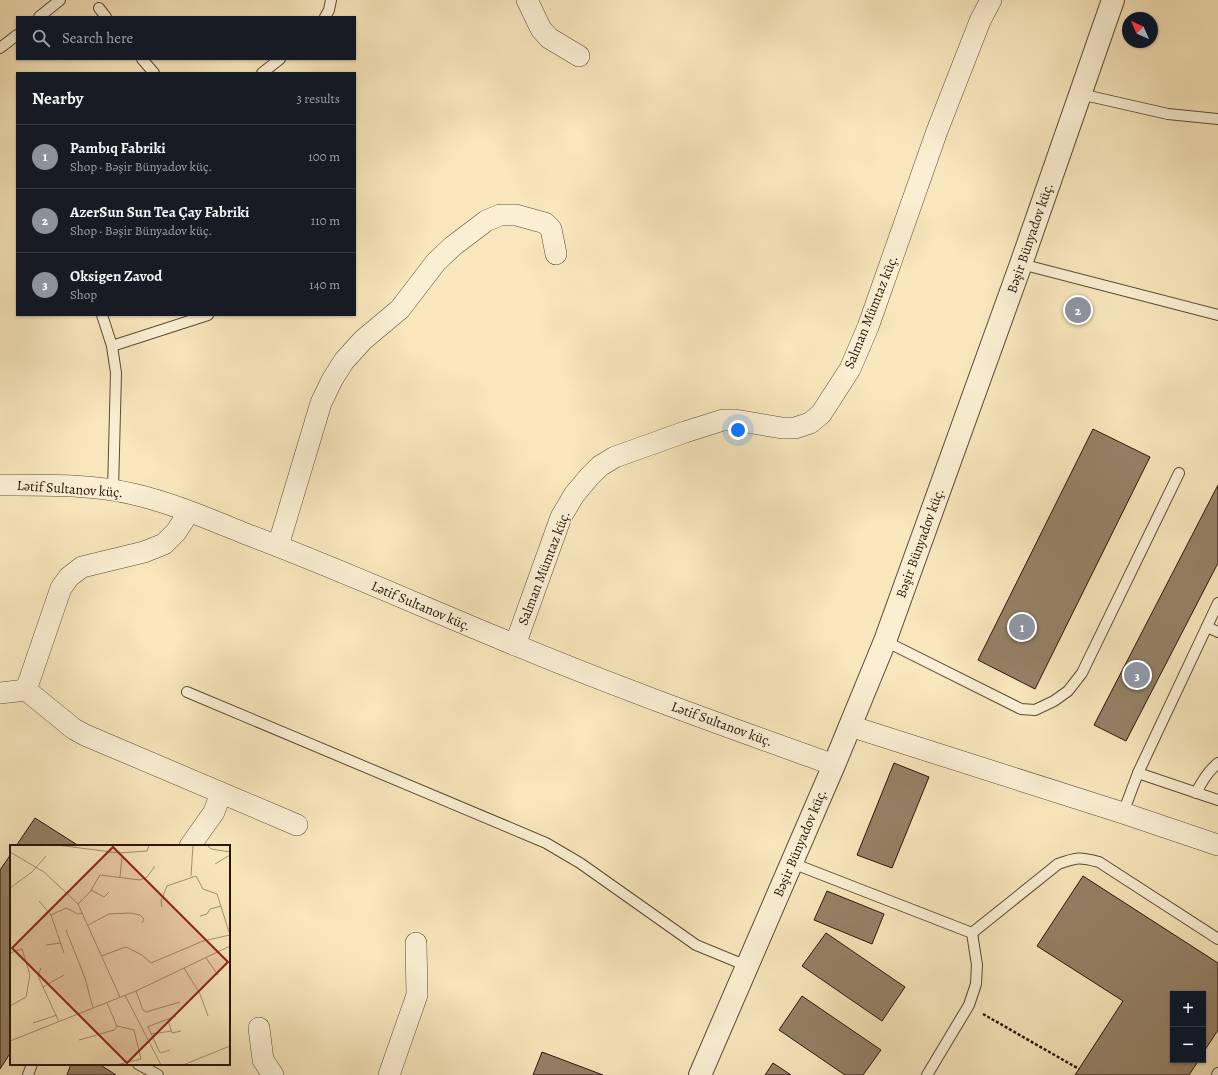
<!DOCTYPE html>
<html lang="en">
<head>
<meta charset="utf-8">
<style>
  body { margin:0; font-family:Alegreya,serif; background:#20242c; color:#f1f3f6 }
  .controls { position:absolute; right:12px; bottom:12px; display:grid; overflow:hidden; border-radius:0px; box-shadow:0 1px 3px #0004 }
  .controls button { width:36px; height:36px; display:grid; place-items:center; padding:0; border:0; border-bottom:1px solid #363941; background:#171b24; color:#f1f3f6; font:20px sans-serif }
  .compass { position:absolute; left:1122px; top:12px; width:36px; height:36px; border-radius:50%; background:#171b24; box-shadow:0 1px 3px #0004; rotate:315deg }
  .you { position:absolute; left:738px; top:430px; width:14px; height:14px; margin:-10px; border:3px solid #fff; border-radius:50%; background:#1a73e8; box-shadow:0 0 0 6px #1a73e833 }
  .badge { display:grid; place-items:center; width:26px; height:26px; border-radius:50%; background:#8c9099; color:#fff; font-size:13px; font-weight:700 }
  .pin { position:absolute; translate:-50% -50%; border:2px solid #fff; box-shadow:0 1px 4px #0006 }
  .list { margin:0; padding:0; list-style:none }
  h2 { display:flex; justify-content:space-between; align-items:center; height:52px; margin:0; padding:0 16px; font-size:17px }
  h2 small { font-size:13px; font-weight:400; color:#9ea1a6 }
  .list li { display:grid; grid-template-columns:26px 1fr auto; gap:12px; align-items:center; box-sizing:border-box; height:64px; padding:0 16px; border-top:1px solid #363941 }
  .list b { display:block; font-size:15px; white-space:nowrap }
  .list p { margin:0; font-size:13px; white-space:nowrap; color:#9ea1a6 }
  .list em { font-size:13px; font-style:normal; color:#9ea1a6 }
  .icon { flex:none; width:22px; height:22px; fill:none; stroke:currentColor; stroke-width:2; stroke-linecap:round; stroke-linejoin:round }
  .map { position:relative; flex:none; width:1218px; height:1075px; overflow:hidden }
  .search { position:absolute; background:#171b24; box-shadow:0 1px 3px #0004; left:16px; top:16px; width:340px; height:44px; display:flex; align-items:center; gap:10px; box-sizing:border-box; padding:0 14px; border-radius:0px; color:#9ea1a6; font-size:15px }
  .panel { position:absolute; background:#171b24; box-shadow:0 1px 3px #0004; left:16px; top:72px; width:340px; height:244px; border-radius:0px }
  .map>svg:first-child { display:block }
  .building { fill:#958267; stroke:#29150a }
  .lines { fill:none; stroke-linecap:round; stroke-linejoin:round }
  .service-casing { stroke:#5d4936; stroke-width:12 }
  .minor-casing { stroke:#5d4936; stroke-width:22 }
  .tertiary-casing { stroke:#5d4936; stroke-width:24 }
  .path { stroke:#29150a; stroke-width:2.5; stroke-dasharray:3 2; stroke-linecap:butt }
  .service { stroke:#faefd3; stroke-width:10 }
  .minor { stroke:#faefd3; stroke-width:21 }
  .tertiary { stroke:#faefd3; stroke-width:22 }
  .labels { text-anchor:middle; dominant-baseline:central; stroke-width:3; stroke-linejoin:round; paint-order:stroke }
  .street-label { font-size:14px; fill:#29150a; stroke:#faefd3 }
  .inset-road { fill:none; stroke:#a59275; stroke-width:1 }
  .view { fill:#8f2418; fill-opacity:0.15; stroke:#8f2418; stroke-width:2 }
  .inset-edge { fill:none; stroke:#29150a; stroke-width:2 }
</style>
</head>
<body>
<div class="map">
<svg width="1218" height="1075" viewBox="0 0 1218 1075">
  <rect width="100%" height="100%" fill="#f8e6bc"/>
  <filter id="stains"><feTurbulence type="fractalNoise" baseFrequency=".005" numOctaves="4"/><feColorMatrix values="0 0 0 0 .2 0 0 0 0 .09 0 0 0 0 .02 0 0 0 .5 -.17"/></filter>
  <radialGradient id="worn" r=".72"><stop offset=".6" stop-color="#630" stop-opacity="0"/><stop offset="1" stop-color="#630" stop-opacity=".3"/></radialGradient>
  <g class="building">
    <polygon points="1093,429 1150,457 1035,689 978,660"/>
    <polygon points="1218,485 1218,563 1126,741 1094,725"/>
    <polygon points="894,763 929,777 892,868 857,855"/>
    <polygon points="35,818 79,846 16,846"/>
    <polygon points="11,854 11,1052 0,1069 0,870"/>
    <polygon points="1083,876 1218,963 1218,1030 1203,1053 1203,994 1173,994 1173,1060 1199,1060 1189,1075 1075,1075 1123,1001 1037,946"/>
    <polygon points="827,891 884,914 872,944 814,920"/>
    <polygon points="826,933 905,987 882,1021 802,966"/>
    <polygon points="802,996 881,1050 863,1075 845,1075 779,1030"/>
    <polygon points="542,1052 603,1075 533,1075"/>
    <polygon points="773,1063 791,1075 765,1075"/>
    <polygon points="71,1064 99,1064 116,1075 67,1075"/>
  </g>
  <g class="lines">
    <defs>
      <g id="service">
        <polyline points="99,8 106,17"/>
        <polyline points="39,17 60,0"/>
        <polyline points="325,17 329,10 331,0"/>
        <polyline points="0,48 17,35"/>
        <polyline points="142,59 154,73"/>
        <polyline points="262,73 280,59"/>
        <polyline points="1080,94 1168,114 1218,119"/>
        <polyline points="1021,264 1218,315"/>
        <polyline points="102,315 112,346 116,373 113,490"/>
        <polyline points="112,346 208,315"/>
        <polyline points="1207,627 1218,632"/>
        <polyline points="885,641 1021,709 1035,710 1054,701 1068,691 1082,673 1179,473"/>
        <polyline points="187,692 546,843 580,863 696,945 747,966"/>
        <polyline points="1138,773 1218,800"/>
        <path d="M1196,793c6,-12 12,-22 22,-30"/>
        <polyline points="1123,813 1138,773 1218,603"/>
        <polyline points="792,863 972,933 977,965 976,984 969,1005 927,1075"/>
        <path d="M972,933l86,-69c19,-7 22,-7 41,-2l119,77"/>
        <polyline points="138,1064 158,1075"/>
        <polyline points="28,1075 32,1064"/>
        <polyline points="1217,1075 1218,1073"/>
      </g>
      <g id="minor">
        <polyline points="527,0 541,29 549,38 579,56"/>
        <path d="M0,485c43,0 91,-1 133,9 39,9 76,25 113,40 86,32 170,70 255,105 109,46 221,86 333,126"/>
        <polyline points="189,512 176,532 164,544 144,552 82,567 69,577 61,588 26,690 74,729 85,735 297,825"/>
        <polyline points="278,546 321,403 332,380 344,361 363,340 400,309 436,262 453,246 486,221 500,215 516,215 545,223 551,229 556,254"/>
        <polyline points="515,645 561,517 574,495 589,477 600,466 615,457 685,432 723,420 735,420 782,428 795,428 810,423 821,414 850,369 868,327 937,131 980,21 991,0"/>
        <polyline points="0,693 26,690"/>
        <polyline points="850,726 1123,813 1218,845"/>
        <polyline points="190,846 214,812 221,793"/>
        <polyline points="259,1028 263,1060 273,1075"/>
        <polyline points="389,1075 417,995 416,943"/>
      </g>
      <polyline id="tertiary" points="700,1075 834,765 885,641 1021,264 1113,0"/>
    </defs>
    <use href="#service" class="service-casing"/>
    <use href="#minor" class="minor-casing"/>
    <use href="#tertiary" class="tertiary-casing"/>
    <polyline class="path" points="983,1014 1079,1069"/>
    <use href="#service" class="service"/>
    <use href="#minor" class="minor"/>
    <use href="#tertiary" class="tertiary"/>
  </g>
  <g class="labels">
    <g class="street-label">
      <text transform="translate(1030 238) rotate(-71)">Bəşir Bünyadov küç.</text>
      <text transform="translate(871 312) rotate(-68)">Salman Mümtaz küç.</text>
      <text transform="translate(70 489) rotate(4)">Lətif Sultanov küç.</text>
      <text transform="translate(920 543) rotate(-70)">Bəşir Bünyadov küç.</text>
      <text transform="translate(544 568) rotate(-69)">Salman Mümtaz küç.</text>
      <text transform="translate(421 606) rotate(23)">Lətif Sultanov küç.</text>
      <text transform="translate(722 724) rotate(20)">Lətif Sultanov küç.</text>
      <text transform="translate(800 843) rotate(-67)">Bəşir Bünyadov küç.</text>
    </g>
  </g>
  <g transform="translate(10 845)">
    <rect width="220" height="220" fill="#f8e6bc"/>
    <path class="inset-road" d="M47,0l62,8 28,-2 2,-6M197,0l4,4 19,3M0,7l34,20 34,32 42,93M205,19l15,-9M181,31l2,-31M110,32l2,-20M0,43l22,-16 14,-16M81,45l13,7 5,-5M29,56l12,14M68,59l12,-12 10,-17 40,5 7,-3 8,-11M152,62l-1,-6 6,-15 29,-10 7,13 14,5 13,41M190,71l7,-2 3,-5 11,-3M78,80l21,-11 21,-1 10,2 4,4 -2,4M56,85l19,48 8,30M36,100l14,-2M0,108l12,-4 8,26 -4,22 -16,9M54,108l-13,-38 15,-7 12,6 5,-1M91,111l25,-9 16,8 9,8 52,-22 27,-6M196,113l12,17M31,123l-3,8 21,46M174,123l16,26 8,22M33,142l21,-12M126,146l7,19 3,2 34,-10M115,150l36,70M158,175l4,13 9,-2M23,178l24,-8M137,182l29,-11M138,182l12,26 10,-3M141,189l21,-3M69,195l35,-10 3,-4 -10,-23M0,196l126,-50 94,-45M106,220l25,-6 -7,-29 -17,-4M173,220l47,-19"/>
    <path class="view" d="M103,2l115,115 -101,101 -115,-115z"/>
    <rect width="220" height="220" class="inset-edge"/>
  </g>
  <rect width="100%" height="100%" filter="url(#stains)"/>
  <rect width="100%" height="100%" fill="url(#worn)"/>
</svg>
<div class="controls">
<button>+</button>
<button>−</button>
</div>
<svg class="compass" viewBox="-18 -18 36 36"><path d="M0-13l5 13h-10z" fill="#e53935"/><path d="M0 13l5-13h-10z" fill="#9ea1a6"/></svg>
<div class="you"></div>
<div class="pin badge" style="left:1022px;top:627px">1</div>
<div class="pin badge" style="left:1078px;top:310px">2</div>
<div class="pin badge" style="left:1137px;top:675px">3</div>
<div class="search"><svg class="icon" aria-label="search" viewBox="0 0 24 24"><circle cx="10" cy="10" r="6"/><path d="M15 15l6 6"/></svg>Search here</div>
<section class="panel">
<h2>Nearby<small>3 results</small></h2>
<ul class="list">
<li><span class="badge">1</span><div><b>Pambıq Fabriki</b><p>Shop · Bəşir Bünyadov küç.</p></div><em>100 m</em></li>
<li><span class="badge">2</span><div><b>AzerSun Sun Tea Çay Fabriki</b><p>Shop · Bəşir Bünyadov küç.</p></div><em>110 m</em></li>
<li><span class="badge">3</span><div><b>Oksigen Zavod</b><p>Shop</p></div><em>140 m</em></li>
</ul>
</section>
</div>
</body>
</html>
